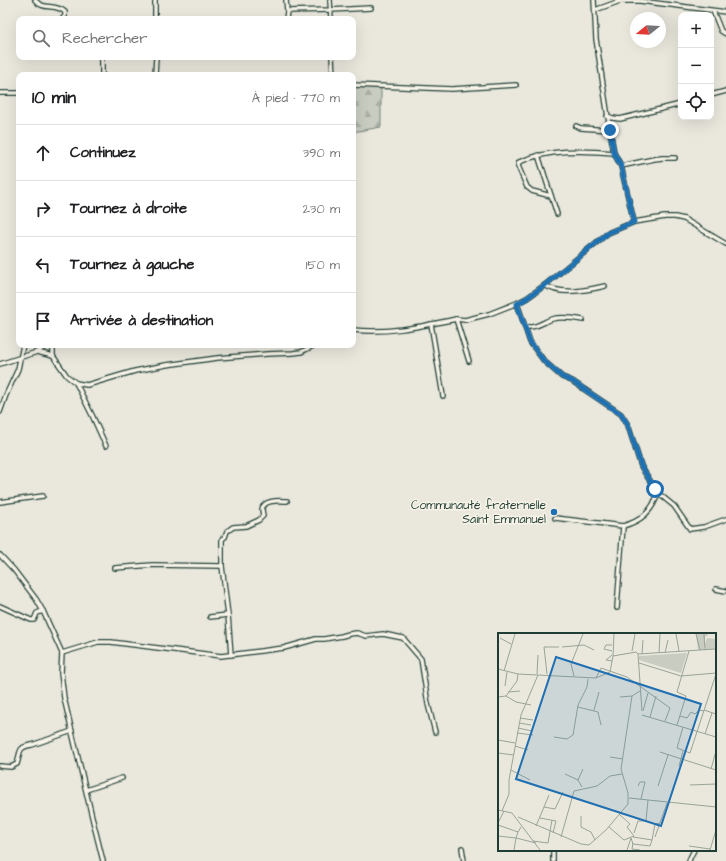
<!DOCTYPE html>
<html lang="fr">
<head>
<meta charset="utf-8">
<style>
  body { margin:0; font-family:"Architects Daughter",sans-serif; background:#f2f2f2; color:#202124 }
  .controls { position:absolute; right:12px; top:12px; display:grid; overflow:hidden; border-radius:8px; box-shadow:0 4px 16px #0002 }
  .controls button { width:36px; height:36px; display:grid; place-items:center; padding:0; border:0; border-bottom:1px solid #e0e0e0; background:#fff; color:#202124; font:20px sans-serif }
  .compass { position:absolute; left:630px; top:12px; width:36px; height:36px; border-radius:50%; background:#fff; box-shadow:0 4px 16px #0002; rotate:252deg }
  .stop { position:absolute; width:12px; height:12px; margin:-9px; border:3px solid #1f6fb2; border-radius:50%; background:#fff }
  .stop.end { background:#1f6fb2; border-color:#fff; box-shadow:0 1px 4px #0008 }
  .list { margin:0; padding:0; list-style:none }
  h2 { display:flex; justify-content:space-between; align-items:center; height:52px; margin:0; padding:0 16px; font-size:17px }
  h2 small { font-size:13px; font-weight:400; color:#757577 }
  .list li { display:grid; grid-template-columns:26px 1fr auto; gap:12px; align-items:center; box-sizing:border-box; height:56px; padding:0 16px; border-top:1px solid #e0e0e0 }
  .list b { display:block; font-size:15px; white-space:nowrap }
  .list em { font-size:13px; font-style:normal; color:#757577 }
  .icon { flex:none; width:22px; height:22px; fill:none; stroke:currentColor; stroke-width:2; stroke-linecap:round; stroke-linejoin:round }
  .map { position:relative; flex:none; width:726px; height:861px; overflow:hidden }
  .search { position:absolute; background:#fff; box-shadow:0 4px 16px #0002; left:16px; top:16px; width:340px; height:44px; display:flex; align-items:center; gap:10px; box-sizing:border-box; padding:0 14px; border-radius:8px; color:#757577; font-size:15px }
  .panel { position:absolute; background:#fff; box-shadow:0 4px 16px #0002; left:16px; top:72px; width:340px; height:276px; border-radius:8px }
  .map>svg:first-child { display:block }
  .forest { fill:url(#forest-firs); stroke:#74847a }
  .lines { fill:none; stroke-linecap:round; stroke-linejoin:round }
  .street-casing { stroke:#1f3d34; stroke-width:6 }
  .street { stroke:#f7f3e8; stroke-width:3.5 }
  .route { stroke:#1f6fb2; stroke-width:5 }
  .poi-dot { fill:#1f6fb2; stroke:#f7f3e8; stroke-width:1.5 }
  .labels { text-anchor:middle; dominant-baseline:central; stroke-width:3; stroke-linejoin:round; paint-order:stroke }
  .poi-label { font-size:12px; fill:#1f3d34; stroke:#f7f3e8; text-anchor:end }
  .inset-road { fill:none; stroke:#99a499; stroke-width:1 }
  .view { fill:#1f6fb2; fill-opacity:0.15; stroke:#1f6fb2; stroke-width:2 }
  .inset-edge { fill:none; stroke:#1f3d34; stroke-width:2 }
</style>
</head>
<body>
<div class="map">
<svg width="726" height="861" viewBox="0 0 726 861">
  <defs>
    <pattern id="forest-firs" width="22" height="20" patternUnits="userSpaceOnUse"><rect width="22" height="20" fill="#c8ccc1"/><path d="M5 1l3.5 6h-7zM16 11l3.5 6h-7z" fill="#abb0a6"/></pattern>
  </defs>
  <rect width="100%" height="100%" fill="#eae8dd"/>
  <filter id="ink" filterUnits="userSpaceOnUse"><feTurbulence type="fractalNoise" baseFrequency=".025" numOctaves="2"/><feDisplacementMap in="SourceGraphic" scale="8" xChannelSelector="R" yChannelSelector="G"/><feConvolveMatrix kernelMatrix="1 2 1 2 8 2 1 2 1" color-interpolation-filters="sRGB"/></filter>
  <g filter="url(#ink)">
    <polygon class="forest" points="353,86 381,87 381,127 353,132"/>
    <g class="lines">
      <defs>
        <g id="street">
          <path d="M35,0c8,11 20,3 30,12v4l-3,3"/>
          <polyline points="155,0 155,19"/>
          <polyline points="286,0 287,11 286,19"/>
          <polyline points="330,0 331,19"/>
          <polyline points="594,0 596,39 610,130 614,153 621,166 623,175 634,222"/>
          <polyline points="595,10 620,1 640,1 726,12"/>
          <polyline points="287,11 330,10 371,8"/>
          <polyline points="713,11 721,31 726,34"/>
          <polyline points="101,57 102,61 102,75"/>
          <polyline points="332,57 333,75"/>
          <polyline points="155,75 156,57"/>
          <polyline points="353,85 452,89 516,85"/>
          <polyline points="0,93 19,93"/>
          <polyline points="711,95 726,91"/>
          <polyline points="607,116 613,118 620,119 681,104"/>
          <polyline points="576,126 581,128 610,130"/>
          <polyline points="538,155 557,214"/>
          <polyline points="621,166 654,159 662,158 675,158"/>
          <path d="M551,196l-19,-5 -5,-4 -9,-21 1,-4c31,-13 63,-12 95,-9"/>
          <path d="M545,285c15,11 43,5 60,1"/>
          <polyline points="517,303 530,342 544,361 562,377 572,381 621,414 628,425 641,466 645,473 658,493 674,506 690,529 704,527 726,519"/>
          <polyline points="456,319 469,361"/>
          <polyline points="431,324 443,396"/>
          <path d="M525,327c12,1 16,-4 27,-8 10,-3 21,-1 31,1"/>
          <path d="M353,330c35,4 69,-4 103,-11l9,1 24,-6 28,-11 10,-5 18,-13 63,-52 26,-11 31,-5h10l9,2 42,25"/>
          <polyline points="53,345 53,356 67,376 76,383 92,415 106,446"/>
          <polyline points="37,352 53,356"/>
          <polyline points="0,364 37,352 47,345"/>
          <polyline points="76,383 87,385 135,371 166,365 217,358 267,354 293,353 301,352 315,345"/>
          <polyline points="0,412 6,395 18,369 23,345"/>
          <polyline points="0,502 43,496"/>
          <path d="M555,518l68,8c18,-5 29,-14 35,-33"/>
          <polyline points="0,555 14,570 36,599 43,611 62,653 61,673 64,698 93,821 103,861"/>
          <polyline points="115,568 152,565 222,566"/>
          <polyline points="716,589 726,591"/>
          <polyline points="0,606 31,620 34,620 37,613 43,611"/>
          <polyline points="617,608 623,526"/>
          <polyline points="210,617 228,615"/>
          <polyline points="62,653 98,642 111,642 221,656 284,648 316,639 324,639 342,636 349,634 357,633 366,636 383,634 403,638 421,659 428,704 435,732"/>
          <path d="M231,655l-3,-40 -6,-49v-27l3,-2 2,-6 2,-1 4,-3 13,-1 13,-6 4,-4c0,-2 -1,-5 -1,-7 2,-10 18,-8 25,-8"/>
          <path d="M0,766l11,1 6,-3c4,-12 0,-17 15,-19l40,-14"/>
          <polyline points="86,790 122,778"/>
          <polyline points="462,848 464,861"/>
          <polyline points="553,861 553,850"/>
          <polyline points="689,861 690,858 694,850"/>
        </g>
      </defs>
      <use href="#street" class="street-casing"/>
      <use href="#street" class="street"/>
    </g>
  </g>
  <g class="lines" filter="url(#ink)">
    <polyline class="route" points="610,130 614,153 621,166 623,175 634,222 608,233 545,285 527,298 517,304 530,342 544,361 562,377 572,381 621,414 628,425 641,466 655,489"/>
  </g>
  <circle class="poi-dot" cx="554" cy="512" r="4"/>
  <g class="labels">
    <g class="poi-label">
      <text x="546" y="505">Communauté fraternelle<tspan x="546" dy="14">Saint Emmanuel</tspan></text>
    </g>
  </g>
  <g transform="translate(498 633)">
    <rect width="218" height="218" fill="#eae8dd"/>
    <path d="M198,1h13l-4,3v7l2,-6 9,1v10l-10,1 -2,-4v4h-6z" fill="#c8ccc1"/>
    <path d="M189,20l-6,20 -42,-13v-4z" fill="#c8ccc1"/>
    <path class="inset-road" d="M178,1l3,17M198,1l4,16M206,1l1,16M2,5l11,6M114,12h-6l-2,4 8,2M64,14l22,-2 10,5M134,18l3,-17M161,20l1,-19M167,20l3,-13M140,21l78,-5M144,21l1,-14M115,23l1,-22M114,28l-6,-1 6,-5M141,30l42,13 35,-3M0,36l20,5 78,4 14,-6 3,-16 23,-4 2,2 4,57M6,38l11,-37M39,41l1,-19M49,41l-3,-27h15M76,43l-3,-12 12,-30M98,45l5,-10 26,9 43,31 -5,13M7,53l2,-14M10,59l12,-1M8,63l10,6 15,3M0,64l8,-1 11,-15 1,-7M122,64l12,-1 8,-5M80,74l20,5 3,13M96,77l5,-18M206,77l12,4M145,78l5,-18M144,82l74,22M182,83l7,2 4,-6 4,2 4,-4 5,1M152,84l6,-21M22,85l13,2M21,90l12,2M179,92l9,-29 -9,-4 12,-41M185,94l-6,21 13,5 26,-79M20,95l14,3M19,100l16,2M207,101l7,-21M56,104l13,2 6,-4 5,-30 9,-18 1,-8M0,107l17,3M17,113l13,4M162,119l56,18M0,120l16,2M112,124l13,2M181,133l4,-15M213,136l5,-18M13,137l19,10M67,141l13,6M192,152l26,-1M140,153l2,-4h5l-4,17M160,153l10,-31M84,154l-4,-7 5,-11M131,165l87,9M46,174l11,2 8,-17M0,177l14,3 28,37M4,178l7,-17v-14l12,-65 17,-40M83,183v11l10,5 4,8M20,184l63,27 8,1 17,-15 22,-26v-11l-7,-24 11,-73M42,185l16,3 -3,12M0,190l6,-12M0,192l20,7 3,-5M38,193l13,-31M111,194l15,13 10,-4 -7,-9 3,-3 -11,-10M136,200l4,-12h8l2,-21M0,203l18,2 2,-6M63,204l13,-46 23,-5 13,-10 12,-2M135,204l19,3 3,-16 5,-1M157,204l12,-34M133,205l2,6 17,2 2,-6M35,208l15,2 4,-23M135,210l-1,6 8,1M191,213l21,3M16,217l2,-12 20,5M129,217l4,-12M212,217l6,-20"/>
    <path class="view" d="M58,24l145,47 -40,122 -145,-47z"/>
    <rect width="218" height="218" class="inset-edge"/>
  </g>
</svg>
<div class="controls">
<button>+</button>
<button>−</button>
<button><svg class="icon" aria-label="locate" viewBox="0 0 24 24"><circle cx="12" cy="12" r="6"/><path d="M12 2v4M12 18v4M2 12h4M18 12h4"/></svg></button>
</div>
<svg class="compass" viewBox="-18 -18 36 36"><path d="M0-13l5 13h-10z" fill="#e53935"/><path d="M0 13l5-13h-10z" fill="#757577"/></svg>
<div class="stop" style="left:655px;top:489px"></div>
<div class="stop end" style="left:610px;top:130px"></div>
<div class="search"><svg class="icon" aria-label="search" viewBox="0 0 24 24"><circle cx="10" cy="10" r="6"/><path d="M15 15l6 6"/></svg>Rechercher</div>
<section class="panel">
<h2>10 min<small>À pied · 770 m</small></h2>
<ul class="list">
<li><svg class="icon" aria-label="ahead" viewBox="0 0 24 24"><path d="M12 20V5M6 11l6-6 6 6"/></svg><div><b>Continuez</b></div><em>390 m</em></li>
<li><svg class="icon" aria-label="right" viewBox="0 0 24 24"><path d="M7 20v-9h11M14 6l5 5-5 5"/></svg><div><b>Tournez à droite</b></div><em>230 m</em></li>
<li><svg class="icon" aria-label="left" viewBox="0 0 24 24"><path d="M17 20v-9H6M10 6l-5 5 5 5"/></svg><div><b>Tournez à gauche</b></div><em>150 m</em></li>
<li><svg class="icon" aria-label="arrive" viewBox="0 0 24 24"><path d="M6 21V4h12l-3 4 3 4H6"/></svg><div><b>Arrivée à destination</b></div></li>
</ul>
</section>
</div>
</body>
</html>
